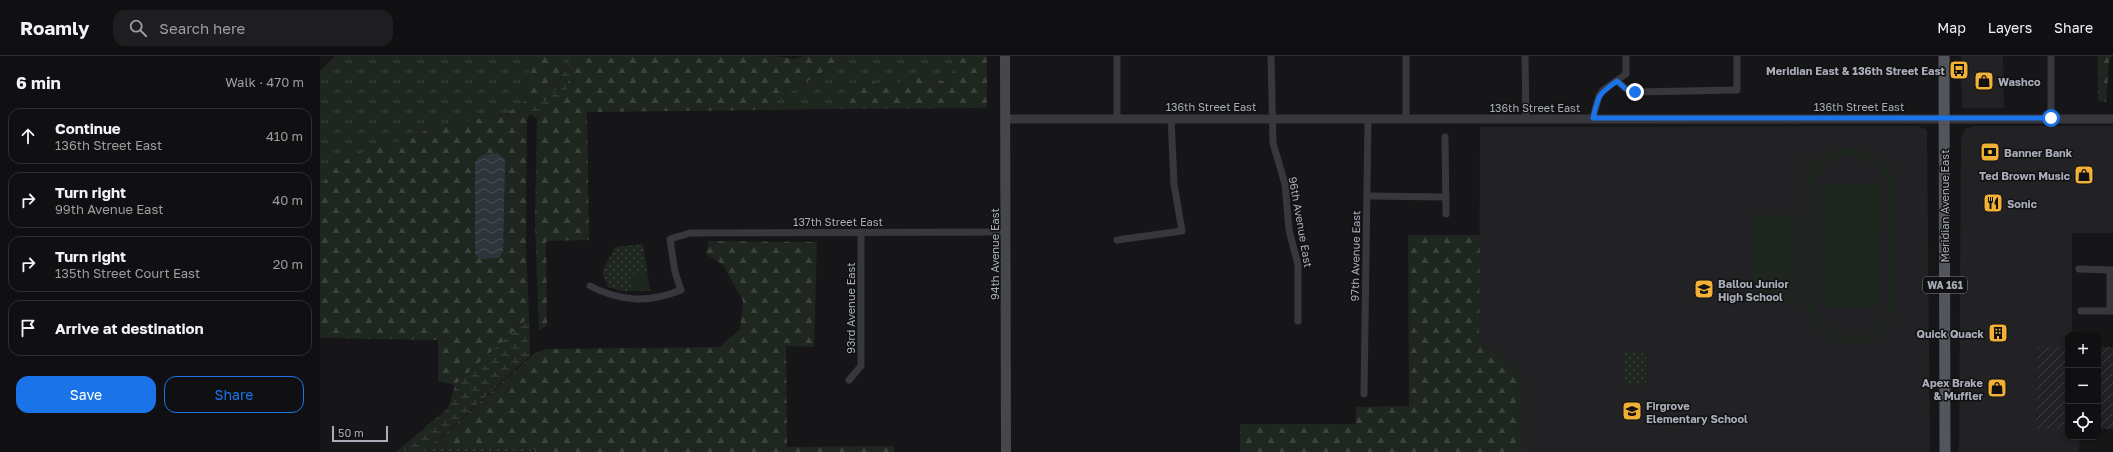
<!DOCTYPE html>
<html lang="en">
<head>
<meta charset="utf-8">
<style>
  body { margin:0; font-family:"Golos Text",sans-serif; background:#1e1e20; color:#f1f3f6 }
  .controls { position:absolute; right:12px; bottom:12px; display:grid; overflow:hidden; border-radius:8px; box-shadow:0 2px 6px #0003 }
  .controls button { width:36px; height:36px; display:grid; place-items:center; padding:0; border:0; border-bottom:1px solid #303032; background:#101012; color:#f1f3f6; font:20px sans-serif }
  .scale { position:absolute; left:12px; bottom:10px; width:56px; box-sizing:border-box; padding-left:4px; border:2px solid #a8adb8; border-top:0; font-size:11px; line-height:14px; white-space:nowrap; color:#a8adb8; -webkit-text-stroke:3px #111113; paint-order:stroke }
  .stop { position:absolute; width:12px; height:12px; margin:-9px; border:3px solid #1a73e8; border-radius:50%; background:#fff }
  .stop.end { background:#1a73e8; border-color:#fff; box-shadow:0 1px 4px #0008 }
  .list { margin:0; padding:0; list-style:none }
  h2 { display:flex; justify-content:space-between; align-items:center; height:52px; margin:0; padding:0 16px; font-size:17px }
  h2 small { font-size:13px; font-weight:400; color:#9c9d9f }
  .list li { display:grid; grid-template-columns:26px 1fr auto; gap:12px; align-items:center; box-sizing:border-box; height:56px; margin:0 8px 8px; padding:0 8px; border:1px solid #303032; border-radius:12px }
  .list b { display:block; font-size:15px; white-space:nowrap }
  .list p { margin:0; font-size:13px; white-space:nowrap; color:#9c9d9f }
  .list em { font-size:13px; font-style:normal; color:#9c9d9f }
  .actions { display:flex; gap:8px; padding:12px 16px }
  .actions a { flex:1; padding:9px 0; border:1px solid #1a73e8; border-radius:12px; text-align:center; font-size:14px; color:#1a73e8 }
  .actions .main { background:#1a73e8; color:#fff }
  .icon { flex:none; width:22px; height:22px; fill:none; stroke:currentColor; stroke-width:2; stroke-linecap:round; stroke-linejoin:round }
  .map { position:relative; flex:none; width:1793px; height:396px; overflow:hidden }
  header { display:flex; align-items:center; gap:24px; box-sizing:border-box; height:56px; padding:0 20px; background:#101012; border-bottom:1px solid #303032 }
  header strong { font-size:19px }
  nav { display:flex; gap:22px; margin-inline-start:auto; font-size:14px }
  .search { width:280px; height:36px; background:#1e1e20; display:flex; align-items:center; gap:10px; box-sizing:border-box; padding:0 14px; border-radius:12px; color:#9c9d9f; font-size:15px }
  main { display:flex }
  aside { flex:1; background:#101012 }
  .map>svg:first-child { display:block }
  .built { fill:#222225 }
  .industrial { fill:url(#industrial-furrows) }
  .grass { fill:url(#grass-tufts) }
  .forest { fill:url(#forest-firs) }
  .wetland { fill:url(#wetland-marsh) }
  .park { fill:url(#park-dots) }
  .pitch { fill:#1e261f; fill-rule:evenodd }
  .water { fill:url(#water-waves) }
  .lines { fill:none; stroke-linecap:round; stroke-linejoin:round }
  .minor { stroke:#37383d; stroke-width:7 }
  .tertiary { stroke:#37383d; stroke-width:9 }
  .secondary { stroke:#45474d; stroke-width:10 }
  .primary { stroke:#53555c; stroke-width:11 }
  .route { stroke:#1a73e8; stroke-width:5 }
  .labels { text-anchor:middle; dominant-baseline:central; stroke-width:3; stroke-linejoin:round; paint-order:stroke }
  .shield { fill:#111113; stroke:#7b7e86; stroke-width:1 }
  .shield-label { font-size:10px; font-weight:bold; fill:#a8adb8 }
  .poi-label { font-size:11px; font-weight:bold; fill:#a8adb8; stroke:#111113; text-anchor:start }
  .street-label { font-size:11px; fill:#a8adb8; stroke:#111113 }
</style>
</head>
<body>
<header>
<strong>Roamly</strong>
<div class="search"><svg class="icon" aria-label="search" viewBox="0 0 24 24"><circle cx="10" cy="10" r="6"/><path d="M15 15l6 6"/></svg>Search here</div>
<nav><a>Map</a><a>Layers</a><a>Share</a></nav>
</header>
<main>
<aside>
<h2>6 min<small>Walk · 470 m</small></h2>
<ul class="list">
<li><svg class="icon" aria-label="ahead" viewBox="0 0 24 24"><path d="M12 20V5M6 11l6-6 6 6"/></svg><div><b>Continue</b><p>136th Street East</p></div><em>410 m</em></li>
<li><svg class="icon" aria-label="right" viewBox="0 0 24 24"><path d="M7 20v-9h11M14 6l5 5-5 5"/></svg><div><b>Turn right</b><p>99th Avenue East</p></div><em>40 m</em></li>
<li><svg class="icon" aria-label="right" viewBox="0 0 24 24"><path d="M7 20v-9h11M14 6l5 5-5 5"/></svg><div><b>Turn right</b><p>135th Street Court East</p></div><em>20 m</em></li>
<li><svg class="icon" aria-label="arrive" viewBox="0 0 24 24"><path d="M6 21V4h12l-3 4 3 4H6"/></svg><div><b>Arrive at destination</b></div></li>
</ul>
<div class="actions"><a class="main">Save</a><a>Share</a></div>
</aside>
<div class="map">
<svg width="1793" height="396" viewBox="0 0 1793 396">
  <defs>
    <pattern id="industrial-furrows" width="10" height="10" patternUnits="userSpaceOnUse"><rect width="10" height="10" fill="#222225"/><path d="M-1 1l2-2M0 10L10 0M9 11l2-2" fill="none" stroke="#3f3f43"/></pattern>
    <pattern id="grass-tufts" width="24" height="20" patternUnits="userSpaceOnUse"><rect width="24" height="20" fill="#1e261f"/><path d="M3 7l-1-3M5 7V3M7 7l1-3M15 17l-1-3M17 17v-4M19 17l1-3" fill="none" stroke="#3c433d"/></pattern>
    <pattern id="forest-firs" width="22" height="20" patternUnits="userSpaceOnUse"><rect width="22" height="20" fill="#1e261f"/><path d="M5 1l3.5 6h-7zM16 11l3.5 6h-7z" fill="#3c433d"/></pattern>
    <pattern id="wetland-marsh" width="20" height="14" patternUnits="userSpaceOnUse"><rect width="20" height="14" fill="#1e261f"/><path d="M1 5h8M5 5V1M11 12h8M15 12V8" fill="none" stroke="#3c433d"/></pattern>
    <pattern id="park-dots" width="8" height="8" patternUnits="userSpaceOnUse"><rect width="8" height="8" fill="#1e261f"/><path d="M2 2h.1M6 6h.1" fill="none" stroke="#3c433d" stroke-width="1.8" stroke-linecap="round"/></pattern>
    <pattern id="water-waves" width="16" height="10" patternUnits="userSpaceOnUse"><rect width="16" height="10" fill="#2c353c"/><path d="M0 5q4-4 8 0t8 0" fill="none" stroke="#485056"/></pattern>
  </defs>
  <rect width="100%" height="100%" fill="#161618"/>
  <g class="built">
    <polygon points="1641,0 1683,0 1684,52 1642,52"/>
    <polygon points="1598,70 1607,74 1610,396 1202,396 1200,314 1159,287 1160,71"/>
    <polygon points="1653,70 1793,70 1793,177 1752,177 1752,279 1748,279 1748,291 1717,291 1716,373 1748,373 1748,381 1760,381 1759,396 1639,396 1641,82 1645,73"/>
  </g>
  <g class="industrial">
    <polygon points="1717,291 1748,291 1748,373 1716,373"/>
    <rect x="1778" y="291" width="15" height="82"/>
  </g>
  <g class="grass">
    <polygon points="15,0 211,0 205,45 187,57 113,72 80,85 12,115 0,131 0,15"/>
    <path d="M528,0h110l-2,11 -8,13c-14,3 -25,-6 -39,-3 -9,2 -11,10 -22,11 -7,0 -11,-7 -17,-8 -16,-3 -30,18 -38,29l-71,1z"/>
  </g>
  <g class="forest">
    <path d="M211,0h35c-3,11 -5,26 -12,36 -10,13 -18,7 -27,28l-1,126 3,71 -74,68 -17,-4v-41l-118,-2v-151l12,-16 22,-17 46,-13 33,-13 74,-15 18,-12z"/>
    <polygon points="255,0 455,0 474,3 483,0 528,0 441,54 267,56 269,184 226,185 227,269 219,275 215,167 217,63 223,54 244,40"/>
    <path d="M638,0h29v52l-155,1c8,-11 22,-32 38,-29 6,1 10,8 17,8 11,-1 13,-9 22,-11 14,-3 25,6 39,3l8,-13z"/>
    <polygon points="1778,0 1792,0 1789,5 1786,46 1778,45"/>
    <polygon points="1088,179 1160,179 1159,287 1200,314 1202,396 920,396 920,368 1036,368 1036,351 1089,350"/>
    <polygon points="389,185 497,186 494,291 466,290 467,391 574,390 574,396 105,396 215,297 227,293 400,291 420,273 423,245 403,209 386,198"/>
  </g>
  <g class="wetland">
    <path d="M246,0h9l-11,40 -21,14 -6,9 -7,-6c5,-11 16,-12 24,-21 7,-9 9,-25 12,-36z"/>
    <polygon points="209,261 210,300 105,396 76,396 128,352 135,329"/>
  </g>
  <g class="park">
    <polygon points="323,188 330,235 303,235 288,231 282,216 295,191"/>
    <polygon points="1305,297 1326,297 1326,329 1304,329"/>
    <polygon points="112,391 215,393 215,396 105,396"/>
  </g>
  <g class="pitch">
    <path d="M1531,91c26,3 44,19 46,46l-1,106c-5,60 -85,60 -90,0v-142h7v10l18,-15zM1525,99c24,-2 43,13 44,38v113c-13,45 -72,40 -76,-7v-113c5,-16 15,-27 32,-31z"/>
    <polygon points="1502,128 1563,128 1562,251 1502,251"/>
    <rect x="1434" y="159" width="43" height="87"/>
    <polygon points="327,217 329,234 312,235 310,219"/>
  </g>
  <polygon class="water" points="177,97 185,103 183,196 179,202 159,203 155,197 155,106 162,99"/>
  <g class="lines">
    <g class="minor">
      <polyline points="797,0 797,62"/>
      <polyline points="951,0 953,87 965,128 969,174 978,209 978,265"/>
      <polyline points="1086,0 1086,63"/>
      <polyline points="1205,0 1206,62"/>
      <polyline points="1297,25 1306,33 1315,36 1417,34 1417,0"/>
      <polyline points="1273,62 1279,40 1283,34 1306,18 1306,0"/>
      <polyline points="1731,62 1731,0"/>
      <polyline points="1125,81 1126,158"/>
      <polyline points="1047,140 1126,141"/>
      <polyline points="797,184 862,175 854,128 851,62"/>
      <polyline points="1759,213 1793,214"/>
      <path d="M270,230c31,16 59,17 91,4l-6,-18 -5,-33 20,-6 316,-1"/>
      <polyline points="1761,255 1793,255"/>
      <polyline points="1790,255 1790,214"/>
      <polyline points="529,324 541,310 541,176"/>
      <polyline points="1044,338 1048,63"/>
    </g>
    <polyline class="tertiary" points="685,63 1793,63"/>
    <polyline class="secondary" points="685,0 686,396"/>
    <polyline class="primary" points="1624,0 1625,396"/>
  </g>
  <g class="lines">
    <path class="route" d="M1315,36l-9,-3 -9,-8c-20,15 -18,13 -24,37h458"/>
  </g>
  <defs>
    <symbol id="bus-square" viewBox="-11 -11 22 22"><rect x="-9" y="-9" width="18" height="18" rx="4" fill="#f2b134" stroke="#111113"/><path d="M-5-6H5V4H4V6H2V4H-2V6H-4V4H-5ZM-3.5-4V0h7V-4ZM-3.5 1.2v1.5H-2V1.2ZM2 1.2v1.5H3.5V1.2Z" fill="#111"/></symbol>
    <symbol id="shop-square" viewBox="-11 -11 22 22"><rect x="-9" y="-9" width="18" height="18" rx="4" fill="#f2b134" stroke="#111113"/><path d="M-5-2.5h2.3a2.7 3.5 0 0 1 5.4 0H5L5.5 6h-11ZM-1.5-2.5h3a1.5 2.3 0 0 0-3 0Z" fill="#111"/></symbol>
    <symbol id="bank-square" viewBox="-11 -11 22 22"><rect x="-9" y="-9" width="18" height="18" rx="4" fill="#f2b134" stroke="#111113"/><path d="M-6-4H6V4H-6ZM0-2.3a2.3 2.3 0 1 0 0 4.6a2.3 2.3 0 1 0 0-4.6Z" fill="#111"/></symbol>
    <symbol id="restaurant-square" viewBox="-11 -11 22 22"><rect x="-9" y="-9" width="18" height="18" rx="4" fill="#f2b134" stroke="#111113"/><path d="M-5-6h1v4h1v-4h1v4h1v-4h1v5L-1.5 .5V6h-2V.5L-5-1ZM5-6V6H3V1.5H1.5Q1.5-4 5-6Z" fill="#111"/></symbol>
    <symbol id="school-square" viewBox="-11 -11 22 22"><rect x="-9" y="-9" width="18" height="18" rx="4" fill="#f2b134" stroke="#111113"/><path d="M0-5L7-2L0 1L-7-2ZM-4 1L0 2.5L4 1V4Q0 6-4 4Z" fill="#111"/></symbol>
    <symbol id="building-square" viewBox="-11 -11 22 22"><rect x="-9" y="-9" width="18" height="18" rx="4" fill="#f2b134" stroke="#111113"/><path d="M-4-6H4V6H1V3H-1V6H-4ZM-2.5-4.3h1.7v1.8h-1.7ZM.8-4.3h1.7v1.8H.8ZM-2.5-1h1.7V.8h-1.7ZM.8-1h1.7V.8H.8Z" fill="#111"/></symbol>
  </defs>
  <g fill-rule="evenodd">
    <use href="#bus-square" x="1628" y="3" width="22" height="22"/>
    <use href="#shop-square" x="1653" y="14" width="22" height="22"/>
    <use href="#bank-square" x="1659" y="85" width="22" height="22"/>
    <use href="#shop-square" x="1753" y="108" width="22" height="22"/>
    <use href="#restaurant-square" x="1662" y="136" width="22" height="22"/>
    <use href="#school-square" x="1373" y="222" width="22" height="22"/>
    <use href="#building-square" x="1667" y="266" width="22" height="22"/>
    <use href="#shop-square" x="1666" y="321" width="22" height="22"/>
    <use href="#school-square" x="1301" y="344" width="22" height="22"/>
  </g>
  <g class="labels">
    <rect class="shield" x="1603" y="221" width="44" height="16" rx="3"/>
    <g class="shield-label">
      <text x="1625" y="229">WA 161</text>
    </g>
    <g class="poi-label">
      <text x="1625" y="14" text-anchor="end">Meridian East &amp; 136th Street East</text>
      <text x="1678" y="25">Washco</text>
      <text x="1684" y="96">Banner Bank</text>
      <text x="1750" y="119" text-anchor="end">Ted Brown Music</text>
      <text x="1687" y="147">Sonic</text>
      <text x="1398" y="227">Ballou Junior<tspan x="1398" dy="13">High School</tspan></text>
      <text x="1664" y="277" text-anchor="end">Quick Quack</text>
      <text x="1663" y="326" text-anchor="end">Apex Brake<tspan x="1663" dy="13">&amp; Muffler</tspan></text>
      <text x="1326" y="349">Firgrove<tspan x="1326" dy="13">Elementary School</tspan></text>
    </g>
    <g class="street-label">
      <text x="891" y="50">136th Street East</text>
      <text x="1539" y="50">136th Street East</text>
      <text x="1215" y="51">136th Street East</text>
      <text transform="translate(1624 150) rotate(-90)">Meridian Avenue East</text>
      <text x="518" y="165">137th Street East</text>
      <text transform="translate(981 166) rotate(80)">96th Avenue East</text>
      <text transform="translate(674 198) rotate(-90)">94th Avenue East</text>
      <text transform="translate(1035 200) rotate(-89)">97th Avenue East</text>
      <text transform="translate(530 252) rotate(-90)">93rd Avenue East</text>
    </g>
  </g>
</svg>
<div class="controls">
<button>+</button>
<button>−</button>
<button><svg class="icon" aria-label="locate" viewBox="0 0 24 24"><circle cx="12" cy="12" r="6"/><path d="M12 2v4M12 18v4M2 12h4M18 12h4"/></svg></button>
</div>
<div class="scale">50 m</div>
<div class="stop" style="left:1731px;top:62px"></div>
<div class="stop end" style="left:1315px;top:36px"></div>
</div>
</main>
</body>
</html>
